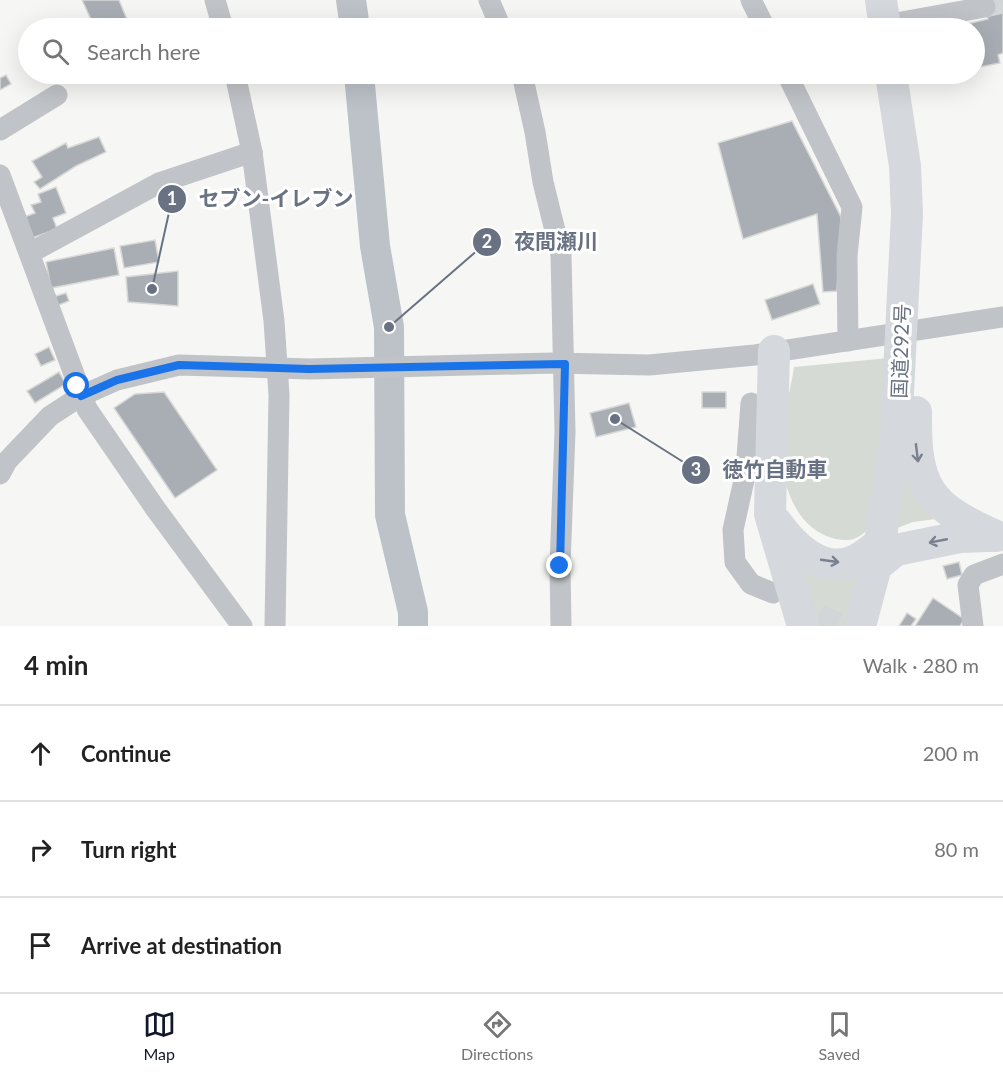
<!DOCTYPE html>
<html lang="en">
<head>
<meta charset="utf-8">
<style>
  body { margin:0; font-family:Lato,"Noto Sans JP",sans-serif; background:#f6f6f6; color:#222 }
  .stop { position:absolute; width:18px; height:18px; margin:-14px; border:4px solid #1a73e8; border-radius:50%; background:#fff }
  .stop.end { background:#1a73e8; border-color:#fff; box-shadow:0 2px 6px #0008 }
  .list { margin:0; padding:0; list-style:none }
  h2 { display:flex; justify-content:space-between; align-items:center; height:78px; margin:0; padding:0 24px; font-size:26px }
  h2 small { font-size:20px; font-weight:400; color:#767676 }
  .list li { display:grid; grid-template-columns:39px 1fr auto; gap:18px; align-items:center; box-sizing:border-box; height:96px; padding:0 24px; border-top:2px solid #e0e0e0 }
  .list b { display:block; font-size:22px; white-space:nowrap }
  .list em { font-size:20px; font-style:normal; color:#767676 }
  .icon { flex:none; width:33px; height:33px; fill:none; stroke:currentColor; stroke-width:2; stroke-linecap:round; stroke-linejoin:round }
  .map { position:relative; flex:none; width:1003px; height:626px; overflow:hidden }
  .search { position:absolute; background:#fff; box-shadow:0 6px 24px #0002; left:18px; right:18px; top:18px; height:66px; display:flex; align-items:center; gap:15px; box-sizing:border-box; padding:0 21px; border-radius:33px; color:#767676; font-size:22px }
  .sheet { height:366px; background:#fff }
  nav { display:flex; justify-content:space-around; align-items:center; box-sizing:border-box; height:84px; border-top:2px solid #e0e0e0; background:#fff; font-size:16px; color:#767676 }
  nav a { display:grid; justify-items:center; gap:3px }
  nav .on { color:#111827 }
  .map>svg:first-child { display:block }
  .green { fill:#d5dbd4 }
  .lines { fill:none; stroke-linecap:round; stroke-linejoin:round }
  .river { stroke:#bcc2c8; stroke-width:30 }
  .building { fill:#a9aeb5; stroke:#d8d8d6; stroke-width:1.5 }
  .minor-tunnel { stroke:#d3d6d8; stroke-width:21; stroke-dasharray:21 10; stroke-linecap:butt }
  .minor { stroke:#c0c3c7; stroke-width:21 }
  .highway { stroke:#d5d8dc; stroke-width:32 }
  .oneway { stroke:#798190 }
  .route { stroke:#1a73e8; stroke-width:8 }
  .labels { text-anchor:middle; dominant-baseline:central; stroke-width:6; stroke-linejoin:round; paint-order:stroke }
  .street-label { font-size:20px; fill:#697282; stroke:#fff }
  .leader { fill:none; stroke:#697282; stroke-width:2 }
  .callout-dot { fill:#697282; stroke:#fff; stroke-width:2 }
  .mark-label { font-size:18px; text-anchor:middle; font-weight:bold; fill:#fff }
  .callout-label { font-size:21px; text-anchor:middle; font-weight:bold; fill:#697282; stroke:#fff; stroke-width:6; stroke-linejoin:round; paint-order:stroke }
</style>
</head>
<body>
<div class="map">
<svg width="1003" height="626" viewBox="0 0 1003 626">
  <rect width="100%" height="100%" fill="#f6f7f4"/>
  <g class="green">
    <path d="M889,358l-3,46 -18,125c-11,12 -21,13 -36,9 -38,-11 -52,-58 -51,-94 2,-26 9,-52 13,-77z"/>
    <polygon points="906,446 951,517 913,522 892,530"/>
    <polygon points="789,548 862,564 846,626 814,626"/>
  </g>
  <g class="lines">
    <g class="river">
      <polyline points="351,0 355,28"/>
      <polyline points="359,74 375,246 389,327 390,515 413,612 413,626"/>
    </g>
  </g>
  <g class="building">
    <polygon points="82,0 119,0 128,22 116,28 95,28"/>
    <polygon points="984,0 1003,0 1003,53 998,55 1000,63 974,68 974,28 958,28 958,26 988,19"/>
    <polygon points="6,75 11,84 0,90 0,78"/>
    <polygon points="792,121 841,217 837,291 823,292 817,214 743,239 718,143"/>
    <polygon points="99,137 106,152 76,166 40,189 34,182 42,177 32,161 66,143 68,148"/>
    <polygon points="56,187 66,213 53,218 57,229 32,238 24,217 35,213 31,205 41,202 38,194"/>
    <polygon points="155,240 159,262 124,268 120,246"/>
    <polygon points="114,248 119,275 51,288 46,262"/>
    <polygon points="178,271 178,306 128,302 126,277"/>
    <polygon points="813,284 820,304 772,320 765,300"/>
    <polygon points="66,293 69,301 56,306 53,297"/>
    <polygon points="49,347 55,360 41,366 35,354"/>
    <polygon points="59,372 66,384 35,403 27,391"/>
    <polygon points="164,392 217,470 175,498 114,408 135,394"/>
    <rect x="702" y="392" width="24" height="16"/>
    <polygon points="629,403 636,427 596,437 590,413"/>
    <polygon points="959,562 962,575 947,579 943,566"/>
    <polygon points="933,598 964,619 960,626 915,626"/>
    <polygon points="907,613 916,619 911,626 899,626"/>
  </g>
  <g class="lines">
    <g class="minor-tunnel">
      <polyline points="985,7 1003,3"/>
      <polyline points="791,602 845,626"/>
    </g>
    <g class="minor">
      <polyline points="215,0 223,28"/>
      <polyline points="489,0 501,28"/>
      <polyline points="751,0 765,28"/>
      <polyline points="896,23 985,7"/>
      <polyline points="235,74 252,152 274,321 279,395 275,626"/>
      <polyline points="522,74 535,132 543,182 561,255 565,432 560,566 561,626"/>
      <polyline points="787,74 852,207 847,256 848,341"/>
      <polyline points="0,130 57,95"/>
      <polyline points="0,175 87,409 155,508 242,626"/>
      <polyline points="30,253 159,183 252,152"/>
      <polyline points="751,403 746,471 733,530 735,562 751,584 773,593"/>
      <polyline points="0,474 7,461 50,416 81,396 117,380 179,365 309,369 554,363 649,365 755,355 1003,317"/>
      <polyline points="973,626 968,585 974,575 1003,564"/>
    </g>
    <g class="highway">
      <polyline points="881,0 885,28"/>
      <polyline points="774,351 770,514 803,626"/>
      <path d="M916,412c-1,74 11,94 80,124"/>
      <path d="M776,522c17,24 46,53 78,39 9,-4 17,-11 24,-16"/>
      <polyline points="876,566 896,550 960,537 990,536"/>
      <polyline points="860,626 876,566 895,450 899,373 907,214 905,166 891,74"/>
    </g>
  </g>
  <defs><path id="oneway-shaft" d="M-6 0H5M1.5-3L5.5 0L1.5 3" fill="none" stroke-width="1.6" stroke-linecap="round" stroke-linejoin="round" transform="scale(1.5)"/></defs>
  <g class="oneway">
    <use href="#oneway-shaft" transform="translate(917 453) rotate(83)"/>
    <use href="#oneway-shaft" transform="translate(938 541) rotate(169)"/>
    <use href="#oneway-shaft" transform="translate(830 561) rotate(8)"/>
  </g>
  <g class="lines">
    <polyline class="route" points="77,386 81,396 117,380 179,365 309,369 565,364 560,566"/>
  </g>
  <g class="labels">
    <g class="street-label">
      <text transform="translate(900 351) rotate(-88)">国道292号</text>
    </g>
  </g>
  <path class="leader" d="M152 289L172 199M389 327L487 242M615 419L696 470"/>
  <g class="callout-dot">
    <circle cx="152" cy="289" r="6"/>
    <circle cx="389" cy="327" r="6"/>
    <circle cx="615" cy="419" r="6"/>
    <circle cx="172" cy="199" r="15"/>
    <circle cx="487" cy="242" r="15"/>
    <circle cx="696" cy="470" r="15"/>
  </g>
  <g class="mark-label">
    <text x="172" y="205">1</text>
    <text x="487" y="248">2</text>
    <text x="696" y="476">3</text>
  </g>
  <g class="callout-label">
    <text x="276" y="206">セブン-イレブン</text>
    <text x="556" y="249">夜間瀬川</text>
    <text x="775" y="477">徳竹自動車</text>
  </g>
</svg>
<div class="stop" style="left:77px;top:386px"></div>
<div class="stop end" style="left:560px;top:566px"></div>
<div class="search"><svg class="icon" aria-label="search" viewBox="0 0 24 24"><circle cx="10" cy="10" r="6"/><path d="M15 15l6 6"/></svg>Search here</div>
</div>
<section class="sheet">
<h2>4 min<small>Walk · 280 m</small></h2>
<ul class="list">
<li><svg class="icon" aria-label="ahead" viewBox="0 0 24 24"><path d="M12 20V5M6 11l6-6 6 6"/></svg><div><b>Continue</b></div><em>200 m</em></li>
<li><svg class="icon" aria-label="right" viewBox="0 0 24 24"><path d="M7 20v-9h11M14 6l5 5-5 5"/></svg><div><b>Turn right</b></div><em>80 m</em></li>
<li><svg class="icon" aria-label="arrive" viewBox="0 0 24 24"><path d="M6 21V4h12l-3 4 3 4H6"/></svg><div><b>Arrive at destination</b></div></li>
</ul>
</section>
<nav>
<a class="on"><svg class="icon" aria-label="map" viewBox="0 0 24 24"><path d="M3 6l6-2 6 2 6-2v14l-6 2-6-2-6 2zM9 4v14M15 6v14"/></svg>Map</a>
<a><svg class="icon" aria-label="directions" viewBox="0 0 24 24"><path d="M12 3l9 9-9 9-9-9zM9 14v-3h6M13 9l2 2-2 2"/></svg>Directions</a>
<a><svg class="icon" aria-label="saved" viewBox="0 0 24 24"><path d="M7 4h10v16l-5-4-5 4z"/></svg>Saved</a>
</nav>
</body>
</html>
